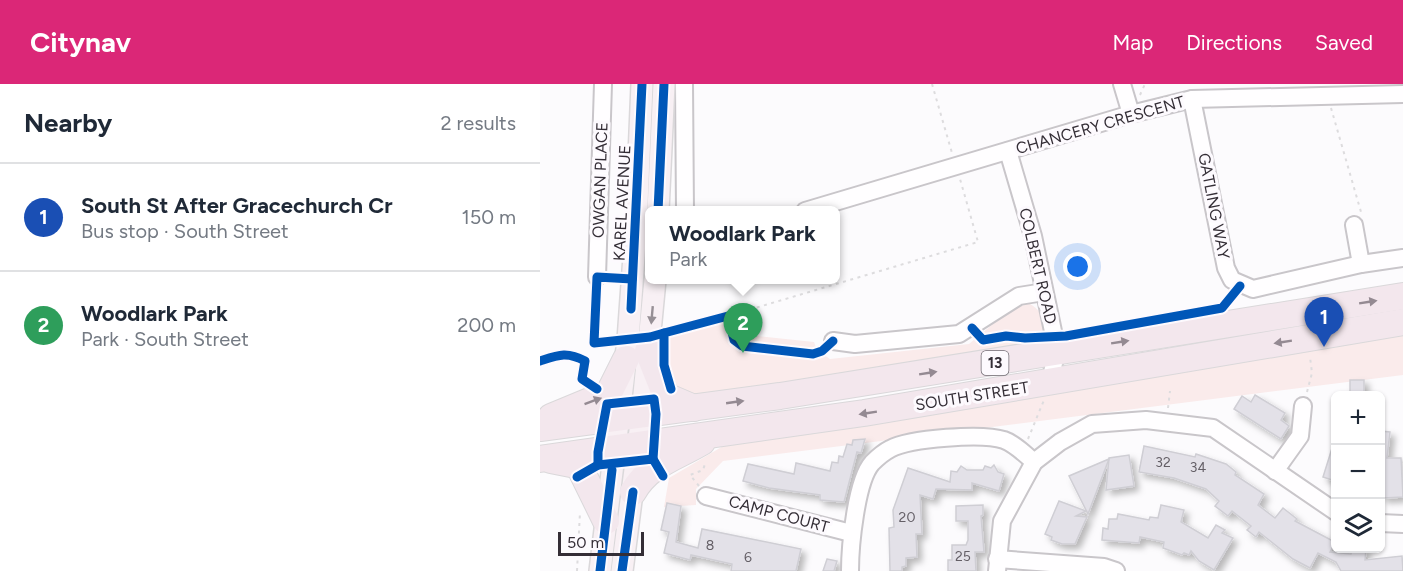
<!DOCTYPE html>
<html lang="en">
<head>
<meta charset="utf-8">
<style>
  body { margin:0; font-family:Figtree,sans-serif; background:#f6f6f7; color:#1f2937 }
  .controls { position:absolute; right:18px; bottom:18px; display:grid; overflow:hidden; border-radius:9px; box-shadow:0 2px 4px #0004 }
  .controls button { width:54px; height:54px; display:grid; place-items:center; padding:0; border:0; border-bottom:2px solid #e0e1e3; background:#fff; color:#1f2937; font:30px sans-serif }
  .scale { position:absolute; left:18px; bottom:15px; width:86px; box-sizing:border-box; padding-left:6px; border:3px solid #342e36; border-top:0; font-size:16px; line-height:21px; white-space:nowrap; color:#342e36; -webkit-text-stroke:4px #fdfafe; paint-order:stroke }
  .you { position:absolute; left:538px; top:183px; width:21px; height:21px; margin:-15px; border:4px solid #fff; border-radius:50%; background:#1a73e8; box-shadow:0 0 0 9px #1a73e833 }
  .badge { display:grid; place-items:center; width:39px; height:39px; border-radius:50%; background:#db2777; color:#fff; font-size:20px; font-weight:700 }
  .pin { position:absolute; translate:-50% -50px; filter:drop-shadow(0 2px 3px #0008) }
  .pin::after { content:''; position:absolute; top:32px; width:21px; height:18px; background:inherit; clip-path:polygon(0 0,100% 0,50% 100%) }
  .popup { position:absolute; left:105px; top:122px; width:195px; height:78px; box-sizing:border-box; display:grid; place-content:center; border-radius:9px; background:#fff; filter:drop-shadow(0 2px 4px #0005); font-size:20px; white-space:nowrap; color:#747a83 }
  .popup b { font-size:22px; color:#1f2937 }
  .popup::after { content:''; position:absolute; left:50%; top:100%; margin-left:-12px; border:12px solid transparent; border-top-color:#fff }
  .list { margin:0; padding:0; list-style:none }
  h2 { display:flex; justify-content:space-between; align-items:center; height:78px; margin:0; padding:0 24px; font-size:26px }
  h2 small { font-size:20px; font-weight:400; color:#747a83 }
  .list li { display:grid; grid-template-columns:39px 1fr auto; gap:18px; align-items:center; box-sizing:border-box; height:108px; padding:0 24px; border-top:2px solid #e0e1e3 }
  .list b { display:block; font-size:22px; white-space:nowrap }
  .list p { margin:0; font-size:20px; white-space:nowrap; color:#747a83 }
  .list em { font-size:20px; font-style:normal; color:#747a83 }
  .icon { flex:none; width:33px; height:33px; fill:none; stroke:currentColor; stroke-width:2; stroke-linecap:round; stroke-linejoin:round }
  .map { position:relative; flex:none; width:863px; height:487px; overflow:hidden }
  header { display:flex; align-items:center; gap:36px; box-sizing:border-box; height:84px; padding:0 30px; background:#db2777; color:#fff }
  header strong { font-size:28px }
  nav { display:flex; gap:33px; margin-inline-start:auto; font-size:21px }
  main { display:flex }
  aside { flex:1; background:#fff }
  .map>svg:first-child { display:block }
  .green { fill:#faebeb }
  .building { fill:#e3e1e8; stroke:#cfced4; stroke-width:1.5; filter:url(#shadow) }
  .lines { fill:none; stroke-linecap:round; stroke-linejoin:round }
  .minor-casing { stroke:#c9c6ca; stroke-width:20 }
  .major-casing { stroke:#dad8da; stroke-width:24 }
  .highway-casing { stroke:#dad8da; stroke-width:28 }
  .path { stroke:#dddcde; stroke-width:2; stroke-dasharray:3 4.5; stroke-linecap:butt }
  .minor { stroke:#fffeff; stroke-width:16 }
  .major { stroke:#f8f0f4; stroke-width:21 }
  .highway { stroke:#f3e7ed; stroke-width:26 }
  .cycleway-casing { stroke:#fdfafe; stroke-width:13 }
  .cycleway { stroke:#0057b8; stroke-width:9 }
  .oneway { fill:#948a92 }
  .oneway2 { fill:#968f95 }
  .labels { text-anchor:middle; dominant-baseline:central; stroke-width:6; stroke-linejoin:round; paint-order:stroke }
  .number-label { font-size:14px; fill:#645f66 }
  .shield { fill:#fdfafe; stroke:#706b72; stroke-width:1.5 }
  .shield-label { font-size:15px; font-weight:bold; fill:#342e36 }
  .street-label { font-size:16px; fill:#342e36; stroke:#fdfafe }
</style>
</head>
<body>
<header>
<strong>Citynav</strong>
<nav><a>Map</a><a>Directions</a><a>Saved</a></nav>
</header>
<main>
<aside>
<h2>Nearby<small>2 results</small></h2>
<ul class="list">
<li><span class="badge" style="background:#1a4fb4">1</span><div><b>South St After Gracechurch Cr</b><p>Bus stop · South Street</p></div><em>150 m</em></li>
<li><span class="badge" style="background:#2e9e5b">2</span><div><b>Woodlark Park</b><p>Park · South Street</p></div><em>200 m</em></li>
</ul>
</aside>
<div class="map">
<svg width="863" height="487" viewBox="0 0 863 487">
  <defs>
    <filter id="shadow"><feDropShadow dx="4.5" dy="4.5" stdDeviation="3" flood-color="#0004"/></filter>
  </defs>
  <rect width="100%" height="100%" fill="#fcfbfd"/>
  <g class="green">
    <path d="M488,219c17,8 17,22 14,39l-353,57 -12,-5 -12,-34 3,-24 67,-20 3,18 76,8 3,8 13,9 139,-15 37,-31z"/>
    <polygon points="863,249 863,291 183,377 156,405 156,421 124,423 129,394 190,358"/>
  </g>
  <g class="building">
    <rect x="810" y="296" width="14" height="16"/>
    <polygon points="715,311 745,329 741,336 749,342 741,355 694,325 702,312 711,318"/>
    <polygon points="840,347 850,348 847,374 861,374 863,413 843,414 840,402"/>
    <polygon points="325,355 321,369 317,368 304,418 280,416 280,411 229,404 203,397 208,380 254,390 256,379 290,387 292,378 298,379 299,372 303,373 307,360 312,361 313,356"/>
    <polygon points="793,361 795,361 795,397 783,393"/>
    <polygon points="604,362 655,373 656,370 686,380 696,388 695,391 724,410 718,421 735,434 743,424 757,435 755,437 791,456 795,459 790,468 811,470 812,465 826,465 825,476 862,472 863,487 801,487 796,478 778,469 770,484 753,475 719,448 716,453 707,446 711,442 692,427 688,432 675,422 679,417 666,405 634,394 599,388"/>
    <polygon points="589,371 594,402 566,406 569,374"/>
    <polygon points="569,375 548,430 529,392"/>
    <polygon points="454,381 458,388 464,390 459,407 432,399 432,406 396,405 393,415 380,411 382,450 376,450 377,473 366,474 366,482 362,483 362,487 350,487 349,444 354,443 353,426 368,384 410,398 411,387 417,388 421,382 427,386 443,386 445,382 451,384"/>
    <polygon points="519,417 546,427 536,432 547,433 535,460 522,460 511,456 512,453 505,450"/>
    <polygon points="127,419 141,422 136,458 158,464 162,445 261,465 256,487 191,487 192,480 151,471 150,476 124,469 129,448 121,446"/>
    <polygon points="443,421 443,431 441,432 444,468 435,468 436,487 408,487 408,476 412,476 412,461 426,461 428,456 428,437 416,437 416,422"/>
    <polygon points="621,421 644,426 641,438 668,454 676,441 685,446 682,449 693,454 674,486 659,477 651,467 649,471 644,469 642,471 623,464 624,458 600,453 599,459 562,456 563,444 568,445 569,435 577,435 578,430 609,436 610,433 618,434"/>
    <polygon points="287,475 297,477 294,487 283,487"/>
  </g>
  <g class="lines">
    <defs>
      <g id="minor">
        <polyline points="144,0 145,127"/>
        <polyline points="582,0 591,30"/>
        <polyline points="652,15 686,184 692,196 713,205 821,180 863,174"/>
        <polyline points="468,67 493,152 514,252 516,269 510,299"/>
        <polyline points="265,127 591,30 652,15 863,10"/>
        <polyline points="814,141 821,180"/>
        <polyline points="57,193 63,0"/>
        <polyline points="293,257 315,260 419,250 479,212 504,208"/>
        <polyline points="735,387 760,352 763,322"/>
        <polyline points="166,412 311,449"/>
        <polyline points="840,439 863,440"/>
        <polyline points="457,475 564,483 576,487"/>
        <path d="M310,487c0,-24 6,-90 22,-108 4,-4 12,-11 18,-14 20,-11 93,-16 114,-9 11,4 21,14 30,22"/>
        <polyline points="457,487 462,437 494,378 520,358 552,340 606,336 673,344 796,428"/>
      </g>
      <g id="major">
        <polyline points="118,127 124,0"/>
        <polyline points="60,487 88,256 96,144 102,0"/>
        <polyline points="82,487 102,331 115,196"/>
      </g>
      <g id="highway">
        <polyline points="108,267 126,312 154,324"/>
        <polyline points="11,333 69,309 86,275"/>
        <polyline points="0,344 240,312 863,212"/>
        <polyline points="0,375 324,329 863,238"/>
        <polyline points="11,376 36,381 41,386 66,437"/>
        <path d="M93,408c16,-28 42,-34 69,-50"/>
      </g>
    </defs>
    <use href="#minor" class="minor-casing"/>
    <use href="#major" class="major-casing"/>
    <use href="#highway" class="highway-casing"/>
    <g class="path">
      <polyline points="392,0 412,69"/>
      <polyline points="600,11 605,0"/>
      <polyline points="791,24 821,128 820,131"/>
      <polyline points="188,232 438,158 420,95"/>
      <polyline points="767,308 772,289 770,273"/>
      <polyline points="628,324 630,307"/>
      <polyline points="488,355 504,316"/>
      <polyline points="159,402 150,391 163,386 165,380"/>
      <polyline points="37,487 40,428"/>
    </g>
    <use href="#minor" class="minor"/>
    <use href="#major" class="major"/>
    <use href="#highway" class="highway"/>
    <defs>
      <g id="cycleway">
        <polyline points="118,127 124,0"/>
        <polyline points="92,195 57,193 54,259 110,253 124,249"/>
        <polyline points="91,225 102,0"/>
        <polyline points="432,244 443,256 466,252 485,254 526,252 682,224 700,202"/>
        <path d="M0,277c18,-6 27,-10 45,0l-3,18 15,10"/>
        <polyline points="131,305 124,281 124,249 188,232 194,256 202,262 273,270 282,267 293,257"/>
        <polyline points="58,381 58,368 67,320 114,315 116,330 113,375"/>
        <polyline points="37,393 58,381 113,375 123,392"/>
        <polyline points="60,487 72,386"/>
        <polyline points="82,487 93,408"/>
      </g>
    </defs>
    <use href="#cycleway" class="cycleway-casing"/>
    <use href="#cycleway" class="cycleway"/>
  </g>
  <defs><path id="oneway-solid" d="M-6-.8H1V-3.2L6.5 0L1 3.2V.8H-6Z" transform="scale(1.5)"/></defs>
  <g class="oneway">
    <use href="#oneway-solid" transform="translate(828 218) rotate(-9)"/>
    <use href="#oneway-solid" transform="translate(580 258) rotate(-9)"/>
    <use href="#oneway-solid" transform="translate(743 258) rotate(171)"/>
    <use href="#oneway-solid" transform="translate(388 289) rotate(-9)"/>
    <use href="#oneway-solid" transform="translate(53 317) rotate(-20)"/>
    <use href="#oneway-solid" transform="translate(195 318) rotate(-8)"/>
    <use href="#oneway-solid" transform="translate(328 329) rotate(171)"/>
  </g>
  <use class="oneway2" href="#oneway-solid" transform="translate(112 231) rotate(95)"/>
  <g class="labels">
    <g class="number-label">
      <text x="623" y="378">32</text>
      <text x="658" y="383">34</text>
      <text x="367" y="433">20</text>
      <text x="170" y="461">8</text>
      <text x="423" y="472">25</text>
      <text x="208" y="473">6</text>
    </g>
    <rect class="shield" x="441.5" y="267" width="27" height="24" rx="4.5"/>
    <g class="shield-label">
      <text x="455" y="279">13</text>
    </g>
    <g class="street-label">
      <text transform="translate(560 41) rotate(-16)">CHANCERY CRESCENT</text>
      <text transform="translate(60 96) rotate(-88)">OWGAN PLACE</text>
      <text transform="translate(82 119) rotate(-87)">KAREL AVENUE</text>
      <text transform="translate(674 122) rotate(79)">GATLING WAY</text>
      <text transform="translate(498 182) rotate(77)">COLBERT ROAD</text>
      <text transform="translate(432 312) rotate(-9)">SOUTH STREET</text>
      <text transform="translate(239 430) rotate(15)">CAMP COURT</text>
    </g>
  </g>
</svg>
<div class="controls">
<button>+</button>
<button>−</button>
<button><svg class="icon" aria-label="layers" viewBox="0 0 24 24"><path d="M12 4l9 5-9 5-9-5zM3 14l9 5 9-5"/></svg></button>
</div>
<div class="scale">50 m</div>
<div class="you"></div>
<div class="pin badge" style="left:784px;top:263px;background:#1a4fb4">1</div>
<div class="pin badge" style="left:203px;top:269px;background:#2e9e5b">2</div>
<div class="popup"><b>Woodlark Park</b>Park</div>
</div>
</main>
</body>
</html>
